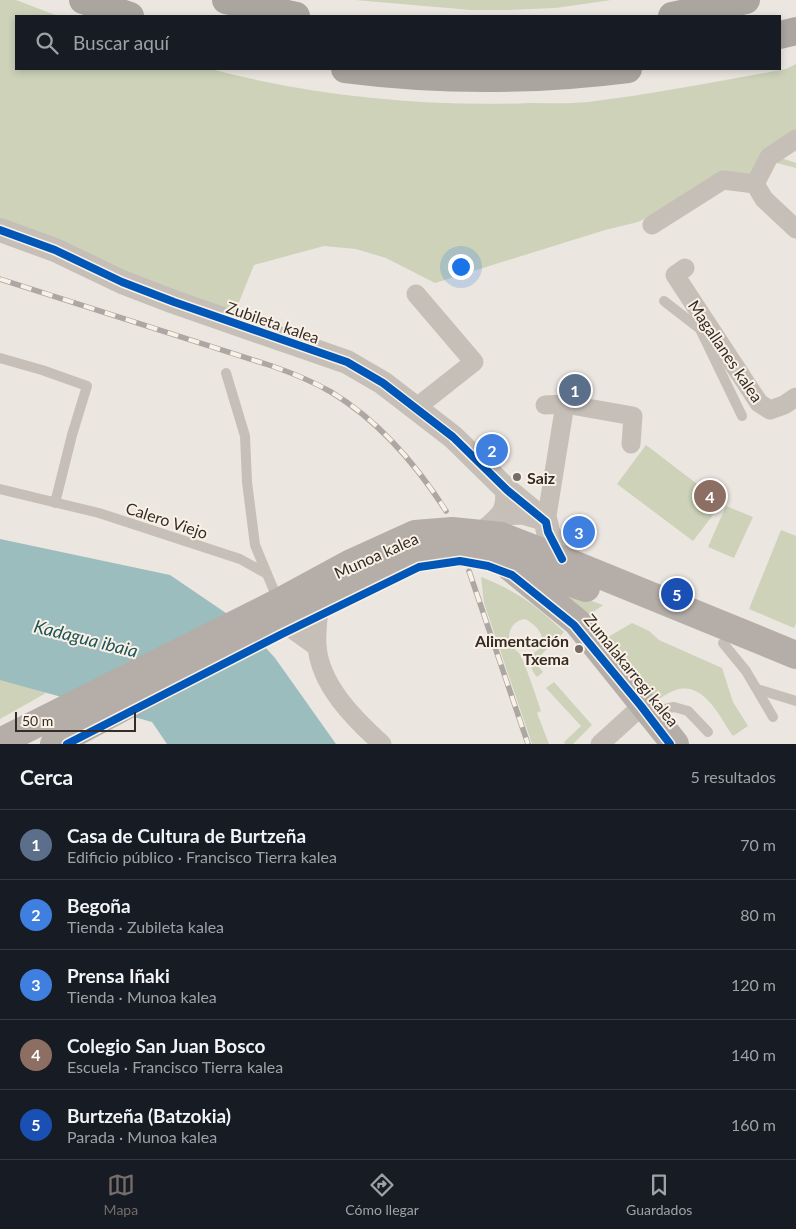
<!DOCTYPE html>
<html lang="es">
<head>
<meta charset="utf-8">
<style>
  body { margin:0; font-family:Lato,sans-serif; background:#20242c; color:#f1f3f6 }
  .scale { position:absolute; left:15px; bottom:12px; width:121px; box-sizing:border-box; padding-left:5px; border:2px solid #362c27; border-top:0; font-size:14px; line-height:18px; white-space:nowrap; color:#362c27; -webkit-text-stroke:4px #faf1e6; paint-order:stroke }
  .you { position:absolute; left:460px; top:266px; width:18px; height:18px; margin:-12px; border:4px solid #fff; border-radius:50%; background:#1a73e8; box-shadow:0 0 0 8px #1a73e833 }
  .badge { display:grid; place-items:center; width:32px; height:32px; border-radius:50%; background:#766d68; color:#fff; font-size:16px; font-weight:700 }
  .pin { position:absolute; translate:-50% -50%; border:2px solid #fff; box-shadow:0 1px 5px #0006 }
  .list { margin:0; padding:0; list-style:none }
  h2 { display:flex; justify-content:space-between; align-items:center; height:65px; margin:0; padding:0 20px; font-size:21px }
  h2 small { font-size:16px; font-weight:400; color:#9ea1a6 }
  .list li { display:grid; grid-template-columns:32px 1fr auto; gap:15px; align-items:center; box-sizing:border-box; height:70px; padding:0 20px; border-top:1px solid #363941 }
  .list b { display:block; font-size:19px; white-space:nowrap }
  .list p { margin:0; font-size:16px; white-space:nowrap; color:#9ea1a6 }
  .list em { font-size:16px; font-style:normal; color:#9ea1a6 }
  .icon { flex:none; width:28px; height:28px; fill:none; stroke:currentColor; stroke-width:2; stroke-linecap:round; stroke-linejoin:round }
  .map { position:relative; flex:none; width:796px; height:744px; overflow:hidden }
  .search { position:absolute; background:#171b24; box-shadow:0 2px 8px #0003; left:15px; right:15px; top:15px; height:55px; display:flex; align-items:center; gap:12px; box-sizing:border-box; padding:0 18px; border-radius:0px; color:#9ea1a6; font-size:19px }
  .sheet { height:415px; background:#171b24 }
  nav { display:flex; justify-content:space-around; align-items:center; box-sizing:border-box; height:70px; border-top:1px solid #363941; background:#171b24; font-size:14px; color:#9ea1a6 }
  nav a { display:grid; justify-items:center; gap:2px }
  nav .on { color:#766d68 }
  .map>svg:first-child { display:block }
  .green { fill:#cdd2b9 }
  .water { fill:#9bbdbe }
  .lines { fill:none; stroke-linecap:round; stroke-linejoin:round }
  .service { stroke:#c6bfb8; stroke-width:10 }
  .minor { stroke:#c6bfb8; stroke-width:19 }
  .tertiary { stroke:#c6bfb8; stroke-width:24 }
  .primary { stroke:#b4ada8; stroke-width:28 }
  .motorway { stroke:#aba59f; stroke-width:28 }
  .rail-casing { stroke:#ada7a3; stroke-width:5.5 }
  .rail { stroke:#faf1e6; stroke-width:4; stroke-dasharray:11; stroke-linecap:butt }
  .cycleway-casing { stroke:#faf1e6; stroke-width:11 }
  .cycleway { stroke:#0057b8; stroke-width:8 }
  .poi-dot { fill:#766d68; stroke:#faf1e6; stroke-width:2 }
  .labels { text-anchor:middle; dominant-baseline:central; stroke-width:4; stroke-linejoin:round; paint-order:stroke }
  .street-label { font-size:16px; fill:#362c27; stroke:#faf1e6 }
  .poi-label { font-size:16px; font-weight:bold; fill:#362c27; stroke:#faf1e6; text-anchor:start }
  .water-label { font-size:18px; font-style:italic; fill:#1b5359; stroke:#faf1e6 }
</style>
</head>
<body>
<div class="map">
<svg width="796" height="744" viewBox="0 0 796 744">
  <rect width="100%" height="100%" fill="#ece6e0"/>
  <g class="green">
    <path d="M0,0h16l42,16h-42v53h195c101,27 215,38 320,34 19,0 38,1 57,-1 66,-8 133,-21 198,-33l10,-5v75l-41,45 -32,-4 -85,42 -33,8 -170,53 -49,-25 -30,-9 -32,-3 -70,19 -19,47 -104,-34 -131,-59z"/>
    <polygon points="355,0 611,0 556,8 508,10 471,10"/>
    <polygon points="781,158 796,163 796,168 777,163"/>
    <polygon points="646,445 722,503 693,541 617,484"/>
    <polygon points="726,506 753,517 734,558 708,547"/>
    <polygon points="781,530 796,536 796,623 794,628 749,609"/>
    <path d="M481,577c36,14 55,28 83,55l-30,30 9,10 -6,5 -4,-5 -5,-17c24,-7 15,-27 -3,-36 -9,1 -16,8 -16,18 1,9 5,11 10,16 4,4 19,49 22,58l-4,2 12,31h-17l-48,-141z"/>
    <polygon points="550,586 603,605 592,613 590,617"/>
    <path d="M632,623l17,8 10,9 63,28 11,34 15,24 -15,10c-13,-18 -27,-52 -54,-47 -8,2 -15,7 -22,11l-49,-63z"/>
    <polygon points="0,677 46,693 0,719"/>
    <polygon points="554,682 592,725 573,744 565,744 564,742 581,726 546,688"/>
  </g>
  <polygon class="water" points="0,539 170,575 248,628 275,658 336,744 167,744 152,722 0,680"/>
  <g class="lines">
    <g class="service">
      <polyline points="664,301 700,329 705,325"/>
      <polyline points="700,329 742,416"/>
      <polyline points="0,358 42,370 87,386 72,435 55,503"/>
      <polyline points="226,373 245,436 247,482 255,545 267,574"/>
      <polyline points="0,489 99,513 240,559 267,574 279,602"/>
      <polyline points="723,643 746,671 773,717"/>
      <polyline points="757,689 796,701"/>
      <polyline points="651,712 674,707 688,711 708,732"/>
    </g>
    <g class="minor">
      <polyline points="755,184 769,157 796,139"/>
      <polyline points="755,184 764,199 796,229"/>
      <polyline points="652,225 723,180 755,184"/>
      <polyline points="685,268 675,275 759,403 770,410 784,405 796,397"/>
      <polyline points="416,294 474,362 417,407"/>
      <polyline points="545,405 565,404"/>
      <polyline points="502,516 522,515 546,522 565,404 633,416 631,444"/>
      <path d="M320,603c-2,14 -4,28 -3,43 3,39 37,73 65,98"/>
      <polyline points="280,624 292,629 317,647"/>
      <polyline points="600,744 644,704"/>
    </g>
    <g class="tertiary">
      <polyline points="0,230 55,250 122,282 174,302 347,362 383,383 453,437 507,490 546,522 548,532 562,559"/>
      <path d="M483,533c17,-15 26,-19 24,-43"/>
    </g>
    <g class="primary">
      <polyline points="511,568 577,622 675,744"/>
      <polyline points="0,742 279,602 349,564 415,534 452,531 501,536 578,566 796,655"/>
      <polyline points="54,744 345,589 405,562 438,553 466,553 498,558 586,588"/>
    </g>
    <g class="motorway">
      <polyline points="83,0 130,16"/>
      <polyline points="226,0 296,16"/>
      <polyline points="672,16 746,0"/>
      <polyline points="780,35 796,31"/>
      <path d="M345,69c94,12 189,12 283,0"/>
    </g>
    <defs>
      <g id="rail">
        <path d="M0,279l272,87c20,7 40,15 59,26 48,29 85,72 115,119"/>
        <polyline points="469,571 528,744"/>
      </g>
    </defs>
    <use href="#rail" class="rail-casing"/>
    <use href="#rail" class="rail"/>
    <defs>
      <g id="cycleway">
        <polyline points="0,230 55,250 122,282 174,302 347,362 383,383 453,437 507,490 546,522 548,532 562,559"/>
        <polyline points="67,744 282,634 419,567 460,561 488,566 512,575 574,625 641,706 670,744"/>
      </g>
    </defs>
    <use href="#cycleway" class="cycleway-casing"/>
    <use href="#cycleway" class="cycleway"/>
  </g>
  <g class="poi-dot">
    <circle cx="517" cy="477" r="5"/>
    <circle cx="579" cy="649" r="5"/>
  </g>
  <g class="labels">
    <g class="street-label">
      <text transform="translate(273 322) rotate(19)">Zubileta kalea</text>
      <text transform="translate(726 351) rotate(56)">Magallanes kalea</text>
      <text transform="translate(167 520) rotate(18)">Calero Viejo</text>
      <text transform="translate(376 555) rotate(-24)">Munoa kalea</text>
      <text transform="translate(632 670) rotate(51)">Zumalakarregi kalea</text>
    </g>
    <g class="poi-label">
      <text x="527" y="477">Saiz</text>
      <text x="569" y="640" text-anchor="end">Alimentación<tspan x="569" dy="18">Txema</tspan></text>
    </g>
    <g class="water-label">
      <text transform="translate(86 638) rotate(14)">Kadagua ibaia</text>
    </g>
  </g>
</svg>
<div class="scale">50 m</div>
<div class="you"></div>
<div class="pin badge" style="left:575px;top:390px;background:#5c6f8a">1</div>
<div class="pin badge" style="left:492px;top:450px;background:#3f7fe0">2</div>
<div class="pin badge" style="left:579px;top:532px;background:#3f7fe0">3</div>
<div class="pin badge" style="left:710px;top:496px;background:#8d6e63">4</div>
<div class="pin badge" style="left:677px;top:594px;background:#1a4fb4">5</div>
<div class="search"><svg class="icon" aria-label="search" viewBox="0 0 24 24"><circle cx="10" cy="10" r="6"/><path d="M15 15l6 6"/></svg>Buscar aquí</div>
</div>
<section class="sheet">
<h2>Cerca<small>5 resultados</small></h2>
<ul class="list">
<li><span class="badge" style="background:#5c6f8a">1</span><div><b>Casa de Cultura de Burtzeña</b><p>Edificio público · Francisco Tierra kalea</p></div><em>70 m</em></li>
<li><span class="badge" style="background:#3f7fe0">2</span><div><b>Begoña</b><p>Tienda · Zubileta kalea</p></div><em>80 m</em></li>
<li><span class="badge" style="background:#3f7fe0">3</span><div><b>Prensa Iñaki</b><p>Tienda · Munoa kalea</p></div><em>120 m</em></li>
<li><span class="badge" style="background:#8d6e63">4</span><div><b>Colegio San Juan Bosco</b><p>Escuela · Francisco Tierra kalea</p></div><em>140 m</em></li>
<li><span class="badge" style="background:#1a4fb4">5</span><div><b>Burtzeña (Batzokia)</b><p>Parada · Munoa kalea</p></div><em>160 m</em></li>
</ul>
</section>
<nav>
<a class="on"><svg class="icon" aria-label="map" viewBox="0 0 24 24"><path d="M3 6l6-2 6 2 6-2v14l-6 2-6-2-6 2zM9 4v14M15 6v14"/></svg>Mapa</a>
<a><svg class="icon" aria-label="directions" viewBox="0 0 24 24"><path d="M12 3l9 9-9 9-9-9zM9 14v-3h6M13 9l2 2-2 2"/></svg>Cómo llegar</a>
<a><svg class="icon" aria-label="saved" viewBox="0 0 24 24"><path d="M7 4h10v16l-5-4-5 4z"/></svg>Guardados</a>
</nav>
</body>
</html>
